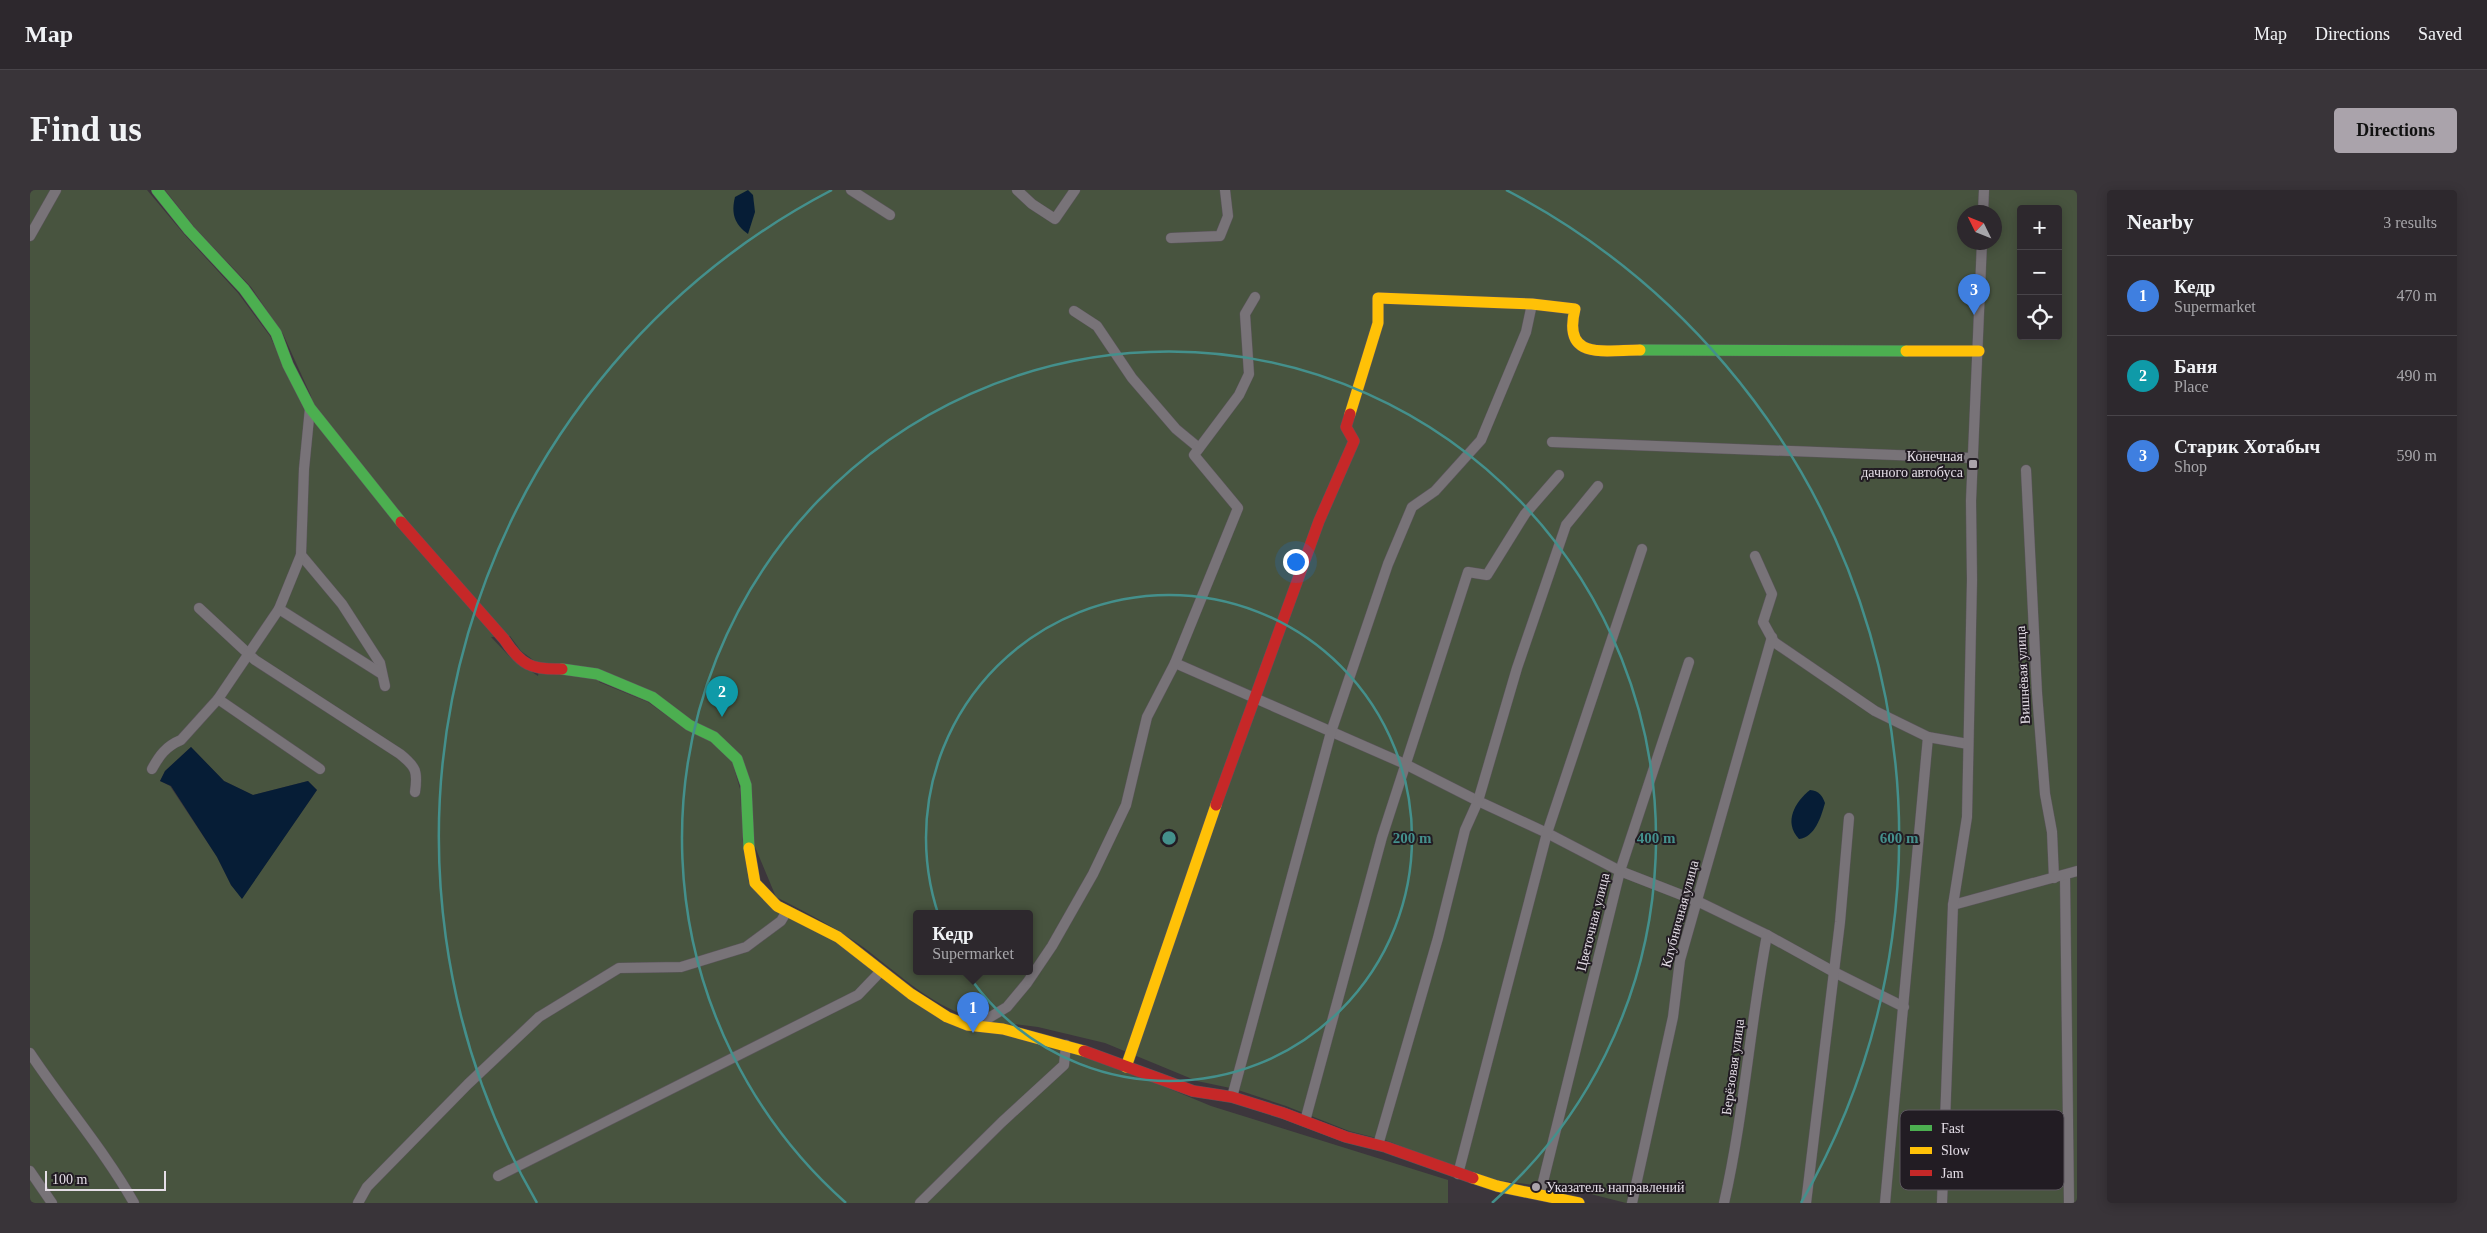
<!DOCTYPE html>
<html lang="en">
<head>
<meta charset="utf-8">
<style>
  body { margin:0; font-family:Georgia,serif; background:#393439; color:#f1f3f6 }
  .controls { position:absolute; right:15px; top:15px; display:grid; overflow:hidden; border-radius:5px; box-shadow:0 2px 12px #0003 }
  .controls button { width:45px; height:45px; display:grid; place-items:center; padding:0; border:0; border-bottom:1px solid #484449; background:#2d282d; color:#f1f3f6; font:25px sans-serif }
  .compass { position:absolute; left:1927px; top:15px; width:45px; height:45px; border-radius:50%; background:#2d282d; box-shadow:0 2px 12px #0003; rotate:313deg }
  .scale { position:absolute; left:15px; bottom:12px; width:121px; box-sizing:border-box; padding-left:5px; border:2px solid #e5dee7; border-top:0; font-size:14px; line-height:18px; white-space:nowrap; color:#e5dee7; -webkit-text-stroke:4px #221c23; paint-order:stroke }
  .you { position:absolute; left:1265px; top:371px; width:18px; height:18px; margin:-12px; border:4px solid #fff; border-radius:50%; background:#1a73e8; box-shadow:0 0 0 8px #1a73e833 }
  .badge { display:grid; place-items:center; width:32px; height:32px; border-radius:50%; background:#aaa3ab; color:#fff; font-size:16px; font-weight:700 }
  .pin { position:absolute; translate:-50% -41px; filter:drop-shadow(0 1px 2px #0008) }
  .pin::after { content:''; position:absolute; top:26px; width:18px; height:15px; background:inherit; clip-path:polygon(0 0,100% 0,50% 100%) }
  .popup { position:absolute; left:883px; top:720px; width:120px; height:65px; box-sizing:border-box; display:grid; place-content:center; border-radius:5px; background:#2d282d; filter:drop-shadow(0 1px 4px #0005); font-size:16px; white-space:nowrap; color:#a7a6aa }
  .popup b { font-size:19px; color:#f1f3f6 }
  .popup::after { content:''; position:absolute; left:50%; top:100%; margin-left:-10px; border:10px solid transparent; border-top-color:#2d282d }
  .list { margin:0; padding:0; list-style:none }
  h2 { display:flex; justify-content:space-between; align-items:center; height:65px; margin:0; padding:0 20px; font-size:21px }
  h2 small { font-size:16px; font-weight:400; color:#a7a6aa }
  .list li { display:grid; grid-template-columns:32px 1fr auto; gap:15px; align-items:center; box-sizing:border-box; height:80px; padding:0 20px; border-top:1px solid #484449 }
  .list b { display:block; font-size:19px; white-space:nowrap }
  .list p { margin:0; font-size:16px; white-space:nowrap; color:#a7a6aa }
  .list em { font-size:16px; font-style:normal; color:#a7a6aa }
  .icon { flex:none; width:28px; height:28px; fill:none; stroke:currentColor; stroke-width:2; stroke-linecap:round; stroke-linejoin:round }
  .map { position:relative; flex:none; width:2047px; height:1013px; overflow:hidden; border-radius:5px }
  header { display:flex; align-items:center; gap:30px; box-sizing:border-box; height:70px; padding:0 25px; background:#2d282d; border-bottom:1px solid #484449 }
  header strong { font-size:24px }
  nav { display:flex; gap:28px; margin-inline-start:auto; font-size:18px }
  .intro { display:flex; align-items:center; justify-content:space-between; box-sizing:border-box; height:120px; padding:0 30px }
  h1 { margin:0; font-size:35px }
  .button { padding:12px 22px; border-radius:5px; background:#aaa3ab; color:#111; font-size:18px; font-weight:700 }
  main { display:flex; gap:30px; padding:0 30px }
  aside { flex:1; background:#2d282d; border-radius:5px; box-shadow:0 2px 12px #0003 }
  .map>svg:first-child { display:block }
  .green { fill:#48543f; fill-rule:evenodd }
  .water { fill:#061d36 }
  .lines { fill:none; stroke-linecap:round; stroke-linejoin:round }
  .street-casing { stroke:#5a545a; stroke-width:11 }
  .fast-casing { stroke:#5a545a; stroke-width:12 }
  .slow-casing { stroke:#5a545a; stroke-width:12 }
  .jam-casing { stroke:#5a545a; stroke-width:12 }
  .street { stroke:#787378; stroke-width:10 }
  .fast { stroke:#4caf50; stroke-width:11 }
  .slow { stroke:#ffc107; stroke-width:11 }
  .jam { stroke:#c62828; stroke-width:11 }
  .ring { fill:none; stroke:#44908c; stroke-width:2.5 }
  .poi-dot { fill:#aaa3ab; stroke:#221c23; stroke-width:2 }
  .labels { text-anchor:middle; dominant-baseline:central; stroke-width:4; stroke-linejoin:round; paint-order:stroke }
  .poi-label { font-size:14px; fill:#e5dee7; stroke:#221c23; text-anchor:end }
  .street-label { font-size:14px; fill:#e5dee7; stroke:#221c23 }
  .key { fill:#221c23; stroke:#5c565e; stroke-width:1 }
  .key-label { font-size:14px; fill:#e5dee7 }
  .centre { fill:#44908c; stroke:#221c23; stroke-width:2.5 }
  .ring-label { font-size:15px; text-anchor:middle; font-weight:bold; fill:#44908c; stroke:#221c23; stroke-width:4; stroke-linejoin:round; paint-order:stroke }
</style>
</head>
<body>
<header>
<strong>Map</strong>
<nav><a>Map</a><a>Directions</a><a>Saved</a></nav>
</header>
<div class="intro"><h1>Find us</h1><a class="button">Directions</a></div>
<main>
<div class="map">
<svg width="2047" height="1013" viewBox="0 0 2047 1013">
  <rect width="100%" height="100%" fill="#3c363c"/>
  <path class="green" d="M0,0h117l37,44 54,59 32,43 35,75 11,12 -5,-27 -28,-62 -32,-47 -56,-59 -30,-38h1912v1013h-451l-47,-12 -99,-13 -92,-37 -39,-10 -63,-25 -51,-17 -38,-8 -92,-38 -67,-16 -25,-3 -4,9 89,26 113,47 237,74v23h-1418zM1991,19h37v127h-37zM1934,22h30v30h-30zM480,446l11,15 19,14 -2,11 -27,-18 -20,-21zM570,480l56,24 35,27 27,14 24,24 9,26 -2,15 -8,8 -1,-19 -8,-28 -21,-20 -27,-13 -36,-26 -49,-20zM161,557l33,34 29,14 55,-14 9,9 -75,108 -11,-13 -14,-28 -47,-71 -10,-5 5,-10zM712,647l3,8 8,-3 23,55c30,15 60,31 87,50 32,24 62,53 99,67l1,12 -8,-1 -48,-29 -90,-69 -43,-18 -25,-26zM887,724h112v58h-112z"/>
  <g class="water">
    <path d="M718,0l5,5 2,17 -7,22c-14,-10 -17,-21 -13,-37z"/>
    <polygon points="161,557 194,591 223,605 278,591 287,600 212,709 201,695 187,667 141,596 130,591 135,581"/>
    <path d="M1780,600c9,1 12,5 15,13 -4,14 -10,34 -26,36 -16,-17 -4,-37 11,-49z"/>
  </g>
  <g class="lines">
    <defs>
      <g id="street">
        <polyline points="821,0 860,25"/>
        <polyline points="987,0 1002,14 1025,29 1045,0"/>
        <polyline points="1953,22 1954,0"/>
        <polyline points="0,46 26,0"/>
        <polyline points="1141,48 1190,46 1198,26 1195,0"/>
        <polyline points="1044,121 1067,136 1102,188 1146,239 1169,258"/>
        <polyline points="1522,252 1943,268"/>
        <polyline points="1996,280 2007,503 2015,604 2022,642 2024,688"/>
        <polyline points="271,365 312,414 350,473 355,496"/>
        <polyline points="1725,366 1742,404 1733,432 1744,452 1845,521 1898,547 1938,554"/>
        <path d="M169,418l56,52 145,94c16,13 18,17 15,38"/>
        <polyline points="249,419 352,484"/>
        <polyline points="1145,473 1375,574 1448,611 1517,643 1590,681 1667,711 1737,745 1804,782 1874,817"/>
        <polyline points="188,509 290,579"/>
        <path d="M122,579c7,-13 14,-23 29,-29l37,-41 61,-90 22,-54 3,-86 6,-61"/>
        <polyline points="2035,685 2039,1013"/>
        <polyline points="1923,715 2047,681"/>
        <polyline points="947,835 977,817 997,793 1022,756 1063,684 1096,615 1117,527 1145,473 1208,318 1164,265 1209,205 1219,184 1215,124 1225,107"/>
        <path d="M0,863c34,51 74,97 104,150"/>
        <polyline points="1202,907 1301,542 1358,374 1382,317 1405,301 1451,250 1496,142 1502,114"/>
        <polyline points="1275,931 1352,647 1438,382 1457,385 1495,324 1529,285"/>
        <polyline points="1348,955 1408,748 1435,640 1448,611 1487,478 1536,335 1568,296"/>
        <polyline points="0,981 22,1013"/>
        <polyline points="1428,984 1517,643 1612,359"/>
        <polyline points="468,986 828,805 851,781"/>
        <polyline points="1510,1004 1590,681 1659,472"/>
        <polyline points="328,1013 337,997 438,894 509,827 589,778 651,777 716,757 751,731 757,721"/>
        <polyline points="890,1013 972,932 1034,875 1036,855"/>
        <polyline points="1602,1013 1643,827 1650,770 1742,447"/>
        <path d="M1694,1013c20,-88 26,-179 43,-268"/>
        <polyline points="1776,1013 1810,732 1819,628"/>
        <polyline points="1855,1013 1898,547"/>
        <polyline points="1912,1013 1923,715 1937,627 1942,390 1941,311 1952,52"/>
      </g>
      <g id="fast">
        <polyline points="127,0 159,40 214,99 246,143 258,175 280,218 371,332"/>
        <polyline points="1610,160 1876,161"/>
        <polyline points="532,479 567,484 622,507 659,535 684,547 707,569 716,595 719,658"/>
      </g>
      <g id="slow">
        <polyline points="1876,161 1949,161"/>
        <path d="M1320,224l28,-91v-25l154,6 43,5c-13,52 29,41 65,41"/>
        <polyline points="719,658 725,693 747,716 808,747 881,804 917,827 937,835 973,839 1054,861"/>
        <polyline points="1096,877 1186,615"/>
        <polyline points="1443,988 1467,996 1549,1013"/>
      </g>
      <g id="jam">
        <path d="M371,332l103,117c17,26 27,31 58,30"/>
        <polyline points="1186,615 1289,331 1324,251 1316,237 1320,224"/>
        <polyline points="1054,861 1163,901 1202,907 1253,923 1316,947 1356,957 1443,988"/>
      </g>
    </defs>
    <use href="#street" class="street-casing"/>
    <use href="#fast" class="fast-casing"/>
    <use href="#slow" class="slow-casing"/>
    <use href="#jam" class="jam-casing"/>
    <use href="#street" class="street"/>
    <use href="#fast" class="fast"/>
    <use href="#slow" class="slow"/>
    <use href="#jam" class="jam"/>
  </g>
  <g class="ring">
    <circle cx="1139" cy="648" r="243"/>
    <path d="M816 1013A487 487 0 1 1 1462 1013"/>
    <path d="M507 1013A730 730 0 0 1 802 0M1476 0A730 730 0 0 1 1771 1013"/>
  </g>
  <g class="poi-dot">
    <rect x="1938" y="269" width="10" height="10" rx="2.5"/>
    <circle cx="1506" cy="997" r="5"/>
  </g>
  <g class="labels">
    <g class="poi-label">
      <text x="1933" y="266">Конечная<tspan x="1933" dy="16">дачного автобуса</tspan></text>
      <text x="1516" y="997" text-anchor="start">Указатель направлений</text>
    </g>
    <g class="street-label">
      <text transform="translate(1993 485) rotate(-93)">Вишнёвая улица</text>
      <text transform="translate(1650 724) rotate(-75)">Клубничная улица</text>
      <text transform="translate(1563 732) rotate(-76)">Цветочная улица</text>
      <text transform="translate(1703 877) rotate(-82)">Берёзовая улица</text>
    </g>
  </g>
  <rect x="1870" y="920" width="164" height="80" rx="8" class="key"/>
  <rect x="1880" y="935" width="22" height="6" fill="#4caf50"/>
  <rect x="1880" y="957" width="22" height="7" fill="#ffc107"/>
  <rect x="1880" y="980" width="22" height="6" fill="#c62828"/>
  <g class="key-label">
    <text x="1911" y="943">Fast</text>
    <text x="1911" y="965">Slow</text>
    <text x="1911" y="988">Jam</text>
  </g>
  <circle cx="1139" cy="648" r="8" class="centre"/>
  <g class="ring-label">
    <text x="1382" y="653">200 m</text>
    <text x="1626" y="653">400 m</text>
    <text x="1869" y="653">600 m</text>
  </g>
</svg>
<div class="controls">
<button>+</button>
<button>−</button>
<button><svg class="icon" aria-label="locate" viewBox="0 0 24 24"><circle cx="12" cy="12" r="6"/><path d="M12 2v4M12 18v4M2 12h4M18 12h4"/></svg></button>
</div>
<svg class="compass" viewBox="-18 -18 36 36"><path d="M0-13l5 13h-10z" fill="#e53935"/><path d="M0 13l5-13h-10z" fill="#a7a6aa"/></svg>
<div class="scale">100 m</div>
<div class="you"></div>
<div class="pin badge" style="left:943px;top:843px;background:#3f7fe0">1</div>
<div class="popup"><b>Кедр</b>Supermarket</div>
<div class="pin badge" style="left:692px;top:527px;background:#0f9aa8">2</div>
<div class="pin badge" style="left:1944px;top:125px;background:#3f7fe0">3</div>
</div>
<aside>
<h2>Nearby<small>3 results</small></h2>
<ul class="list">
<li><span class="badge" style="background:#3f7fe0">1</span><div><b>Кедр</b><p>Supermarket</p></div><em>470 m</em></li>
<li><span class="badge" style="background:#0f9aa8">2</span><div><b>Баня</b><p>Place</p></div><em>490 m</em></li>
<li><span class="badge" style="background:#3f7fe0">3</span><div><b>Старик Хотабыч</b><p>Shop</p></div><em>590 m</em></li>
</ul>
</aside>
</main>
</body>
</html>
